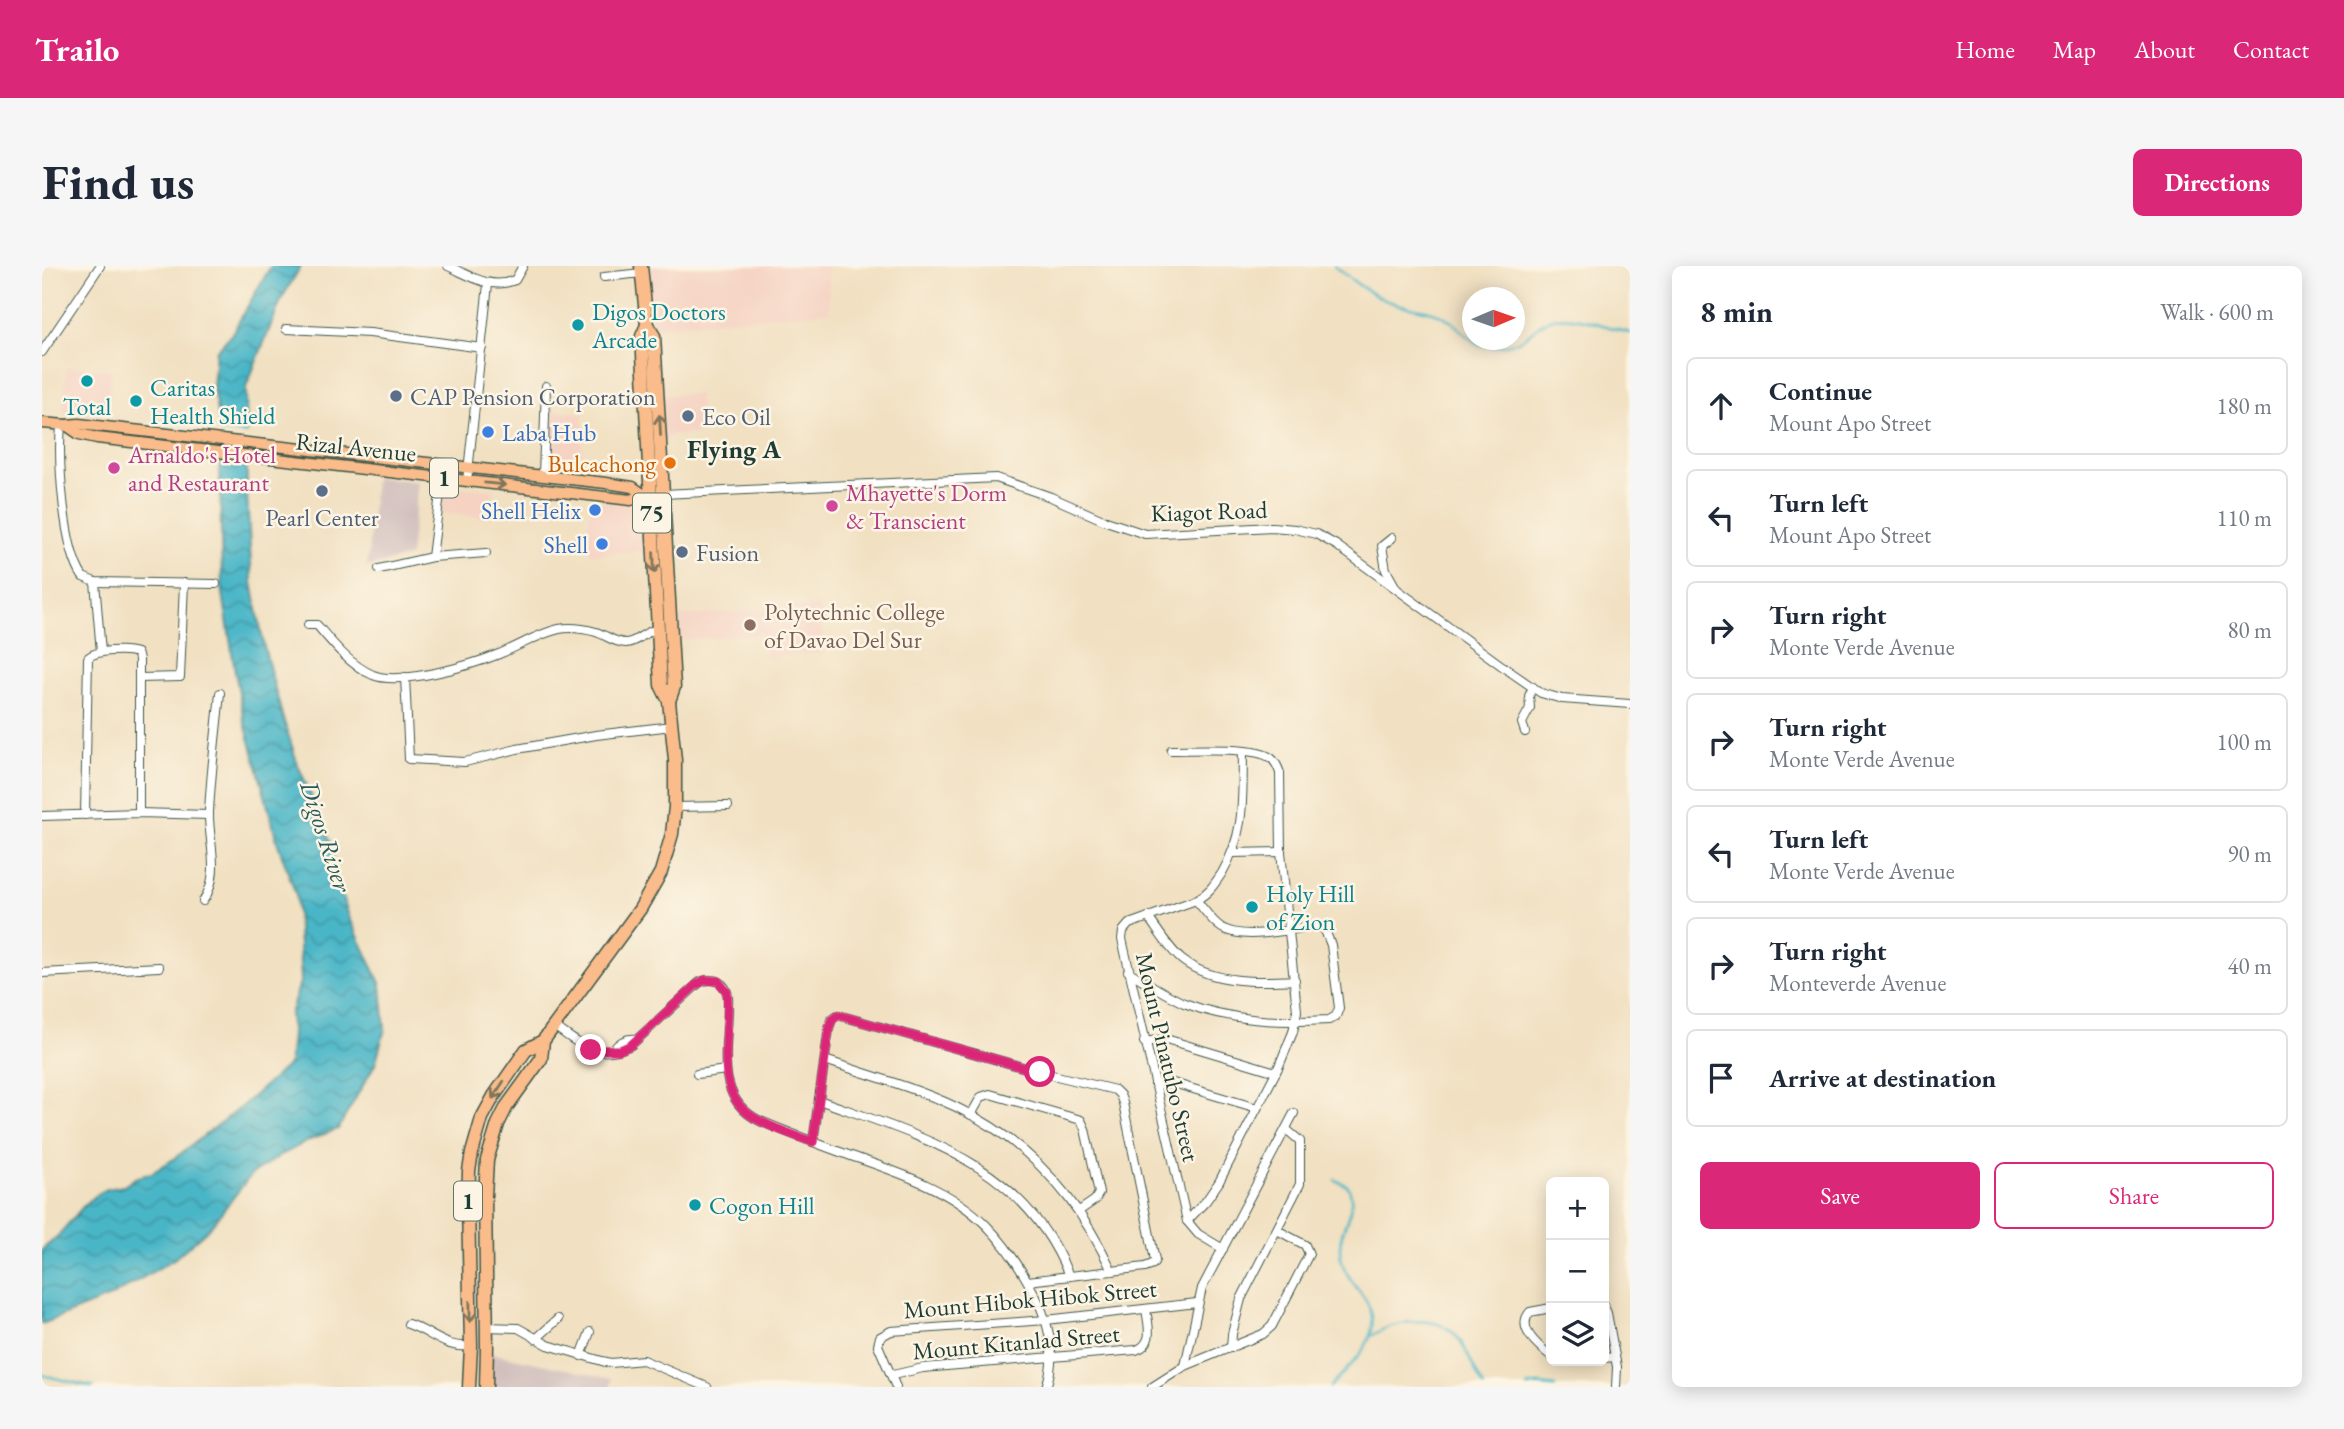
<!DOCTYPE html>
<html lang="en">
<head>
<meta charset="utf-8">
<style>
  body { margin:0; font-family:"EB Garamond",serif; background:#f6f6f7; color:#1f2937 }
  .controls { position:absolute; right:21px; bottom:21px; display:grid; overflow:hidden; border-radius:10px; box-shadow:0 4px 18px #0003 }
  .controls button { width:63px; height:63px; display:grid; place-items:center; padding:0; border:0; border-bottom:2px solid #e0e1e3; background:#fff; color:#1f2937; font:35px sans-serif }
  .compass { position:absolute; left:1420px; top:21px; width:63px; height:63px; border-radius:50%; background:#fff; box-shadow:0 4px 18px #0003; rotate:88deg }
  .stop { position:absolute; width:21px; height:21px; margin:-16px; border:5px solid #db2777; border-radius:50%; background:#fff }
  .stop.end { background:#db2777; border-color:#fff; box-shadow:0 2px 7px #0008 }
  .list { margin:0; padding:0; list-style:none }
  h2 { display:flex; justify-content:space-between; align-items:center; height:91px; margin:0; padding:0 28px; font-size:30px }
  h2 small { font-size:23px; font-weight:400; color:#747a83 }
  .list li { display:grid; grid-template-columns:46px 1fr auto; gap:21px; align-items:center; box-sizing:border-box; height:98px; margin:0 14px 14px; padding:0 14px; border:2px solid #e0e1e3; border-radius:10px }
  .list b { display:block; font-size:26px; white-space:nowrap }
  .list p { margin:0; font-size:23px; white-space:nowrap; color:#747a83 }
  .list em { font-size:23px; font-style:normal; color:#747a83 }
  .actions { display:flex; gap:14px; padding:21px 28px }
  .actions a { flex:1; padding:16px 0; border:2px solid #db2777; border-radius:10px; text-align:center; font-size:24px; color:#db2777 }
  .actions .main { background:#db2777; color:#fff }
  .icon { flex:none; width:38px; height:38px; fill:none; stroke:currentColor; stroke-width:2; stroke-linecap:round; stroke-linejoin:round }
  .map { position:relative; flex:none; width:1588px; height:1121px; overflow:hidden; border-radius:10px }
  header { display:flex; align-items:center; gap:42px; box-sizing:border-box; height:98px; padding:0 35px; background:#db2777; color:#fff }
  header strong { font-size:33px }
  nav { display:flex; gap:38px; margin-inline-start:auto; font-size:24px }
  .intro { display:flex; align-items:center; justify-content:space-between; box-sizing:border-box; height:168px; padding:0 42px }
  h1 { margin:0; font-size:49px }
  .button { padding:18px 32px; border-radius:10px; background:#db2777; color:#fff; font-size:24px; font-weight:700 }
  main { display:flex; gap:42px; padding:0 42px }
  aside { flex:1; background:#fff; border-radius:10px; box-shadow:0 4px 18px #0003 }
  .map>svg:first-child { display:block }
  .built { fill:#f5d2c2 }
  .industrial { fill:#d1bfbd }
  .water { fill:url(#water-waves); stroke:#347a7e; stroke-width:2 }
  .pier { fill:#f1e0c1 }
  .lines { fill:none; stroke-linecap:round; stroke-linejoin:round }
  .stream { stroke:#4ab6c7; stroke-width:2.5 }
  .minor-casing { stroke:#3e5549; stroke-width:10 }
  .major-casing { stroke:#3e5549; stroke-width:13 }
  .highway-casing { stroke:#3e5549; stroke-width:15 }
  .minor { stroke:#fff; stroke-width:8 }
  .major { stroke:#f9bc8a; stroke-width:10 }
  .highway { stroke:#f9bc8a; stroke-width:12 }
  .oneway { stroke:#81765b }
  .route { stroke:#db2777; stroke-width:9 }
  .culture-dot { fill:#0f9aa8; stroke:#fcf5e5; stroke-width:2.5 }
  .service-dot { fill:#5c6f8a; stroke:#fcf5e5; stroke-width:2.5 }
  .shop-dot { fill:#3f7fe0; stroke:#fcf5e5; stroke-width:2.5 }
  .food-dot { fill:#e8710a; stroke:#fcf5e5; stroke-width:2.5 }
  .hotel-dot { fill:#d1479c; stroke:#fcf5e5; stroke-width:2.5 }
  .education-dot { fill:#8d6e63; stroke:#fcf5e5; stroke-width:2.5 }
  .labels { text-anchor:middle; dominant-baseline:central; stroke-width:5; stroke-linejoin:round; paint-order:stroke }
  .shield { fill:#fcf5e5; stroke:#617469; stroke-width:2 }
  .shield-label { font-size:23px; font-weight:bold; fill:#1f3d34 }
  .culture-label { font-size:24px; fill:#0d838f; stroke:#fcf5e5; text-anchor:start }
  .service-label { font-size:24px; fill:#4e5e75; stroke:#fcf5e5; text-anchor:start }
  .shop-label { font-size:24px; fill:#366cbe; stroke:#fcf5e5; text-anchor:end }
  .street-label { font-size:24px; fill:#1f3d34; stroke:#fcf5e5 }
  .hotel-label { font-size:24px; fill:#b23c85; stroke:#fcf5e5; text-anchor:start }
  .food-label { font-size:24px; fill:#c56008; stroke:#fcf5e5; text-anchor:end }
  .education-label { font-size:24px; fill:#785e54; stroke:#fcf5e5; text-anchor:start }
  .neighbourhood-label { font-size:26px; font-weight:bold; fill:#1f3d34; stroke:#fcf5e5 }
  .water-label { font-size:26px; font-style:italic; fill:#2a5b59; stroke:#fcf5e5 }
</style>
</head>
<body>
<header>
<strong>Trailo</strong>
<nav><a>Home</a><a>Map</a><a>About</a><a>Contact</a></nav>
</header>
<div class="intro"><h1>Find us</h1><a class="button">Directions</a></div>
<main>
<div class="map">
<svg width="1588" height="1121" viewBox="0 0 1588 1121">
  <defs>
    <pattern id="water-waves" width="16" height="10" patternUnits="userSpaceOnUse" patternTransform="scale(1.75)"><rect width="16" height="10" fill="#4ab6c7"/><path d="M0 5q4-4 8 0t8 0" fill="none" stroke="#3d95a2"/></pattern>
  </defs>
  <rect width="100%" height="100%" fill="#fcf5e5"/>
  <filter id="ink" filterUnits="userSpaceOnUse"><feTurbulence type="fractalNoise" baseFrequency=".0143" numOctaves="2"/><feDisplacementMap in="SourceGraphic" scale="14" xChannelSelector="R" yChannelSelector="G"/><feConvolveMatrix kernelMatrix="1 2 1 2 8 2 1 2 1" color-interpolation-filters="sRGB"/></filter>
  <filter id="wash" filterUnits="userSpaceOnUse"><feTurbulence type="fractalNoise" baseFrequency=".00686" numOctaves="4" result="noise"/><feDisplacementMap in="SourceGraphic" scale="28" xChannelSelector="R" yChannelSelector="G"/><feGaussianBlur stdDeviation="1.57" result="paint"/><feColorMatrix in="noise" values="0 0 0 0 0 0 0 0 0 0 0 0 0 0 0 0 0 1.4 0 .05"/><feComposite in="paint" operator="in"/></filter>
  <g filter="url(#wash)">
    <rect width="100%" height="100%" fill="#f1e0c1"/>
    <g class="built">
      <polygon points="607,0 786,0 788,46 611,61"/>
      <polygon points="24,101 69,104 65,149 21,146"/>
      <polygon points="657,128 658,168 629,169 620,177 618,129"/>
      <polygon points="507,143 541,148 539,202 504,199"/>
      <polygon points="403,220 452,224 449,252 400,247"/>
      <polygon points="548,233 599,238 602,285 548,289 546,267"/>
      <polygon points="778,340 781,387 723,391 721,368 638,374 637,350"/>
    </g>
    <g class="industrial">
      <polygon points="333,211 376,216 368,290 325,301"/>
      <polygon points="448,1087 570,1113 568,1121 446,1121"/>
    </g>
    <polygon class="water" points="229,0 259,0 240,32 204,121 205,227 210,316 222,381 240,449 256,499 289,577 294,613 308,653 339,719 343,763 333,798 296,863 268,874 239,889 210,908 167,962 132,993 68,1031 0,1058 0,984 15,971 46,935 64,923 82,920 93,912 110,907 133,892 199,841 247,798 250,769 248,748 259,713 254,629 236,578 216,504 202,454 193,405 180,321 177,159 171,122 174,85 189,69"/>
    <polygon class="pier" points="174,166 208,169 208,197 174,194"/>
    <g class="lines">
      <g class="stream">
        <path d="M1292,0c17,13 33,27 54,35 19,8 39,6 57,16 17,10 26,31 49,30 10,-1 22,-4 31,-10 8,-5 15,-15 26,-18 25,-6 55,8 79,14"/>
        <path d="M1329,1070c23,-15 67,-24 87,2 11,15 16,34 26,49"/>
        <polyline points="0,1109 51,1121"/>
        <path d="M1288,1121c26,-28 62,-56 30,-95 -10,-13 -20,-26 -20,-43 -1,-23 19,-39 8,-63l-13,-6"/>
        <polyline points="1485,1121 1496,1119 1513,1121"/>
      </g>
    </g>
  </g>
  <g filter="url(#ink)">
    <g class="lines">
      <defs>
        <g id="minor">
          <path d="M406,0c23,10 42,24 67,14l8,-14"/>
          <polyline points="562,11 600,7"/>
          <polyline points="244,63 328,67 440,82"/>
          <polyline points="0,86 58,0"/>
          <path d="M19,159c-3,35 2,124 22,152l12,5 121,2"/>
          <polyline points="501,210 504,120"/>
          <polyline points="425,215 446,18"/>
          <polyline points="621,228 954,212 1009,231 1061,254 1103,268 1230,261 1253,263 1274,268 1294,279 1467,405 1499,427 1520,433 1588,438"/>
          <polyline points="1350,272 1340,280 1344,304 1354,322"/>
          <polyline points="390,291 400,212"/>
          <polyline points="337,303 390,291 444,287"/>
          <polyline points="53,316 59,386"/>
          <path d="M266,359h9c16,19 33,40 56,50 27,11 99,-10 126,-21 21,-8 38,-20 60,-25 11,-2 26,0 37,3 10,3 18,11 30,11 13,-1 16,-12 34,-14"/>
          <polyline points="363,411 367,493 423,496 475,483 554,469 630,460"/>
          <polyline points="98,412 138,411 142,317"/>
          <polyline points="1483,466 1480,457 1488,442 1487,430 1491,421"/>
          <path d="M1129,484c22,0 84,-4 100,8 5,4 7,9 9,15l1,79 16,159 -4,21 -14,34 -60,116 -13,19 -19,20"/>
          <polyline points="633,541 686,540"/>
          <path d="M43,549l3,-157c7,-8 38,-9 49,-5l2,6v154"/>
          <polyline points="0,550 97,547 167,549"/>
          <polyline points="1191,587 1239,586"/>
          <path d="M161,635c19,-27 5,-60 6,-89 2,-40 7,-79 11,-119"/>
          <path d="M1106,651c11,15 20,31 34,43 31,24 77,22 113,20"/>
          <path d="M1086,705c18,11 36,23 56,32 47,18 95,20 145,17l7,-4 3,-8 -8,-63 -7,-17 -9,-2c-25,3 -71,15 -93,2 -10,-6 -18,-19 -26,-28"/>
          <polyline points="0,707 117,701"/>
          <path d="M512,760c26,19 44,35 77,19l69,-63c14,-5 26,0 28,15 2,45 -18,99 32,124 27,11 53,21 80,31 50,18 107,34 146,73 20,20 36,45 49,70 14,28 22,61 11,92"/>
          <polyline points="1102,776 1124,773 1234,806"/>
          <path d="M571,784c6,-8 13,-12 23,-11"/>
          <path d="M783,794c43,15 89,27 131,47 72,34 123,92 156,164"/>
          <polyline points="655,808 684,804"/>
          <polyline points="1113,819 1131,817 1215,842"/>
          <path d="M777,834c102,37 205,63 250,176"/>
          <polyline points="929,849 939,831 948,828 1039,854 1043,863 1057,927 1053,934 1037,945"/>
          <polyline points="771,876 787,762 790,753 796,749 998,806 1073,824 1078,829 1081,837 1113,994 1111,998 1103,1001 986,1015"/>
          <path d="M1181,983l-25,-15 -11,-13 -65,-282 1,-8 6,-7 67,-24c13,-7 18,-15 26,-27 24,-42 20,-75 21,-122"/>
          <polyline points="1562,1040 1565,1047 1575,1101 1574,1121"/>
          <path d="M1509,1042l-21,4c-14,16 8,34 21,44"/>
          <path d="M366,1058c24,8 36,25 63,22"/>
          <polyline points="445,1061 476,1062 506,1079 560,1095 569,1097 601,1094 665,1121"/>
          <polyline points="494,1073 516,1053"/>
          <polyline points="1189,1082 1190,1068 1199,1033 1258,918 1258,875 1244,863"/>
          <polyline points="539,1090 548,1066"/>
          <polyline points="1562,1092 1573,1091"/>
          <polyline points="1143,1100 1160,1022 1252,847"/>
          <path d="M851,1109l30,-7 213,-18c19,-6 12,-25 10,-41"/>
          <polyline points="854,1121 836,1079 838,1071 849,1065 1004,1054 1155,1037"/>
          <polyline points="1110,1121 1143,1100 1221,1068 1230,1060 1267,988 1263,979 1235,964"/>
        </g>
        <g id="major">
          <polyline points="0,157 24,159 37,158 564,217 591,221 601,228"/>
          <polyline points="24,159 37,168 55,172 589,234 605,228"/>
        </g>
        <g id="highway">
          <polyline points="605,59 612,70 632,421 627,435"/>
          <polyline points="427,1121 429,1080 426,937 427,905 430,887 440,852 452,830 484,784 501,775 598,643 619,606 630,568 633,541 633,494 627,435 619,419 600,70 605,59 599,0"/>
          <polyline points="444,1121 445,1081 443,930 445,894 456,858 465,840 499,793 501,775"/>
        </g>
      </defs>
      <use href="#minor" class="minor-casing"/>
      <use href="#major" class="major-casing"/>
      <use href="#highway" class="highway-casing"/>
      <use href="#minor" class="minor"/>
      <use href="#major" class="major"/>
      <use href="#highway" class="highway"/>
    </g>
    <defs><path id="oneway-shaft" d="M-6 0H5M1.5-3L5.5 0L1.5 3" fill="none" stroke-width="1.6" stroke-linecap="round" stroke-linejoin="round" transform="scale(1.75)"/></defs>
    <g class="oneway">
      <use href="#oneway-shaft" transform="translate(618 159) rotate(-93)"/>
      <use href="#oneway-shaft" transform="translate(453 218) rotate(6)"/>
      <use href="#oneway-shaft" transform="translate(612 297) rotate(88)"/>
      <use href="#oneway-shaft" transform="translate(456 824) rotate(123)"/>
      <use href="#oneway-shaft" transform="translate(428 1046) rotate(89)"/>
    </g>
  </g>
  <g class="lines" filter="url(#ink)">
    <path class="route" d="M549,784h29l11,-5 65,-60 9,-5 13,1 9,11c5,41 -17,98 26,125 18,11 40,18 60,25l16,-114 3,-8 6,-5 202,57"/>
  </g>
  <g class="culture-dot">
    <circle cx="536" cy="59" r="7"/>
    <circle cx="45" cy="115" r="7"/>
    <circle cx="94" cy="135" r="7"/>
    <circle cx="1210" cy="641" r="7"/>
    <circle cx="653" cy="939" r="7"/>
  </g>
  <g class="service-dot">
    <circle cx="354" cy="130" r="7"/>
    <circle cx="646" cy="150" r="7"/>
    <circle cx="280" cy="225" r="7"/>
    <circle cx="640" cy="286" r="7"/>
  </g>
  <g class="shop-dot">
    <circle cx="446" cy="166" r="7"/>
    <circle cx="553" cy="244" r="7"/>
    <circle cx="560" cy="278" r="7"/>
  </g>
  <circle class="food-dot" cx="628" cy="197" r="7"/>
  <g class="hotel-dot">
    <circle cx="72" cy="202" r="7"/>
    <circle cx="790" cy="240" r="7"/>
  </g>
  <circle class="education-dot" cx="708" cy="359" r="7"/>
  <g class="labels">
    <g class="shield">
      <rect x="388" y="192.5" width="28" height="39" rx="5"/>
      <rect x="591" y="227.5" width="38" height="39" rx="5"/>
      <rect x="412" y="915.5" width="28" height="39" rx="5"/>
    </g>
    <g class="shield-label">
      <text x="402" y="212">1</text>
      <text x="610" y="247">75</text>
      <text x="426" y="935">1</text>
    </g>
    <g class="culture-label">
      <text x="550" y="45">Digos Doctors<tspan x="550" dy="28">Arcade</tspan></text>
      <text x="108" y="121">Caritas<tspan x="108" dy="28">Health Shield</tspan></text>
      <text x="45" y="140" text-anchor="middle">Total</text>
      <text x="1224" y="627">Holy Hill<tspan x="1224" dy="28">of Zion</tspan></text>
      <text x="667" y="939">Cogon Hill</text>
    </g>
    <g class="service-label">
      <text x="368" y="130">CAP Pension Corporation</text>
      <text x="660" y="150">Eco Oil</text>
      <text x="280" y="251" text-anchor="middle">Pearl Center</text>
      <text x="654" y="286">Fusion</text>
    </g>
    <g class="shop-label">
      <text x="460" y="166" text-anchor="start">Laba Hub</text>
      <text x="539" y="244">Shell Helix</text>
      <text x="546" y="278">Shell</text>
    </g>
    <g class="street-label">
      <text transform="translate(314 181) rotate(6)">Rizal Avenue</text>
      <text transform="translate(1167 245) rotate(-2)">Kiagot Road</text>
      <text transform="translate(1126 791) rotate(77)">Mount Pinatubo Street</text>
      <text transform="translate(988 1033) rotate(-5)">Mount Hibok Hibok Street</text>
      <text transform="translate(974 1076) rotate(-5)">Mount Kitanlad Street</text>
    </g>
    <g class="hotel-label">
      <text x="86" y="188">Arnaldo's Hotel<tspan x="86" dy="28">and Restaurant</tspan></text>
      <text x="804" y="226">Mhayette's Dorm<tspan x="804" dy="28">&amp; Transcient</tspan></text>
    </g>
    <g class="food-label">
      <text x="614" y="197">Bulcachong</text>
    </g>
    <g class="education-label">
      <text x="722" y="345">Polytechnic College<tspan x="722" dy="28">of Davao Del Sur</tspan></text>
    </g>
    <g class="neighbourhood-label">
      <text x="692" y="183">Flying A</text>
    </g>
    <g class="water-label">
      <text transform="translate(284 570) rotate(72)">Digos River</text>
    </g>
  </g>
</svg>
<div class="controls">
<button>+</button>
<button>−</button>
<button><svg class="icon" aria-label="layers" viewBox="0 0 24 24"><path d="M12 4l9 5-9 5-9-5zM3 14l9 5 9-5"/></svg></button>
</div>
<svg class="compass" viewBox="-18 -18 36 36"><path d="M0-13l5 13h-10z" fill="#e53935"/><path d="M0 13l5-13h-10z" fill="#747a83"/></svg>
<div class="stop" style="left:998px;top:806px"></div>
<div class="stop end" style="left:549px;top:784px"></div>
</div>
<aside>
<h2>8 min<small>Walk · 600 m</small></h2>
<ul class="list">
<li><svg class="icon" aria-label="ahead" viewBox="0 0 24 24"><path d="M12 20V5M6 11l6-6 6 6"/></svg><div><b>Continue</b><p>Mount Apo Street</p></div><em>180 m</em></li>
<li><svg class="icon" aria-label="left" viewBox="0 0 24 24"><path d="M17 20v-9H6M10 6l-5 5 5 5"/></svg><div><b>Turn left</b><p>Mount Apo Street</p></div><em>110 m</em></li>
<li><svg class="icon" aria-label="right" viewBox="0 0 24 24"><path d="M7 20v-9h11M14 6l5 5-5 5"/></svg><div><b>Turn right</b><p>Monte Verde Avenue</p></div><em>80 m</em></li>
<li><svg class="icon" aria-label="right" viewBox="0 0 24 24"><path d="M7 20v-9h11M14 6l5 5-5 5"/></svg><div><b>Turn right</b><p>Monte Verde Avenue</p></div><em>100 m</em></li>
<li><svg class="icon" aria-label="left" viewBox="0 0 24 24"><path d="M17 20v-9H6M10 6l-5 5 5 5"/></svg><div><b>Turn left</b><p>Monte Verde Avenue</p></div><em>90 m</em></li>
<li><svg class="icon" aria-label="right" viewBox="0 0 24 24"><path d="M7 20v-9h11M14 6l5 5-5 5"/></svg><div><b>Turn right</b><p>Monteverde Avenue</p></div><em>40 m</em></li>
<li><svg class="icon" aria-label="arrive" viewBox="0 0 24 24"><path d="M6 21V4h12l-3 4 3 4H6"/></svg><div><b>Arrive at destination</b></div></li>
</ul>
<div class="actions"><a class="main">Save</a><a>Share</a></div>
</aside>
</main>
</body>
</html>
